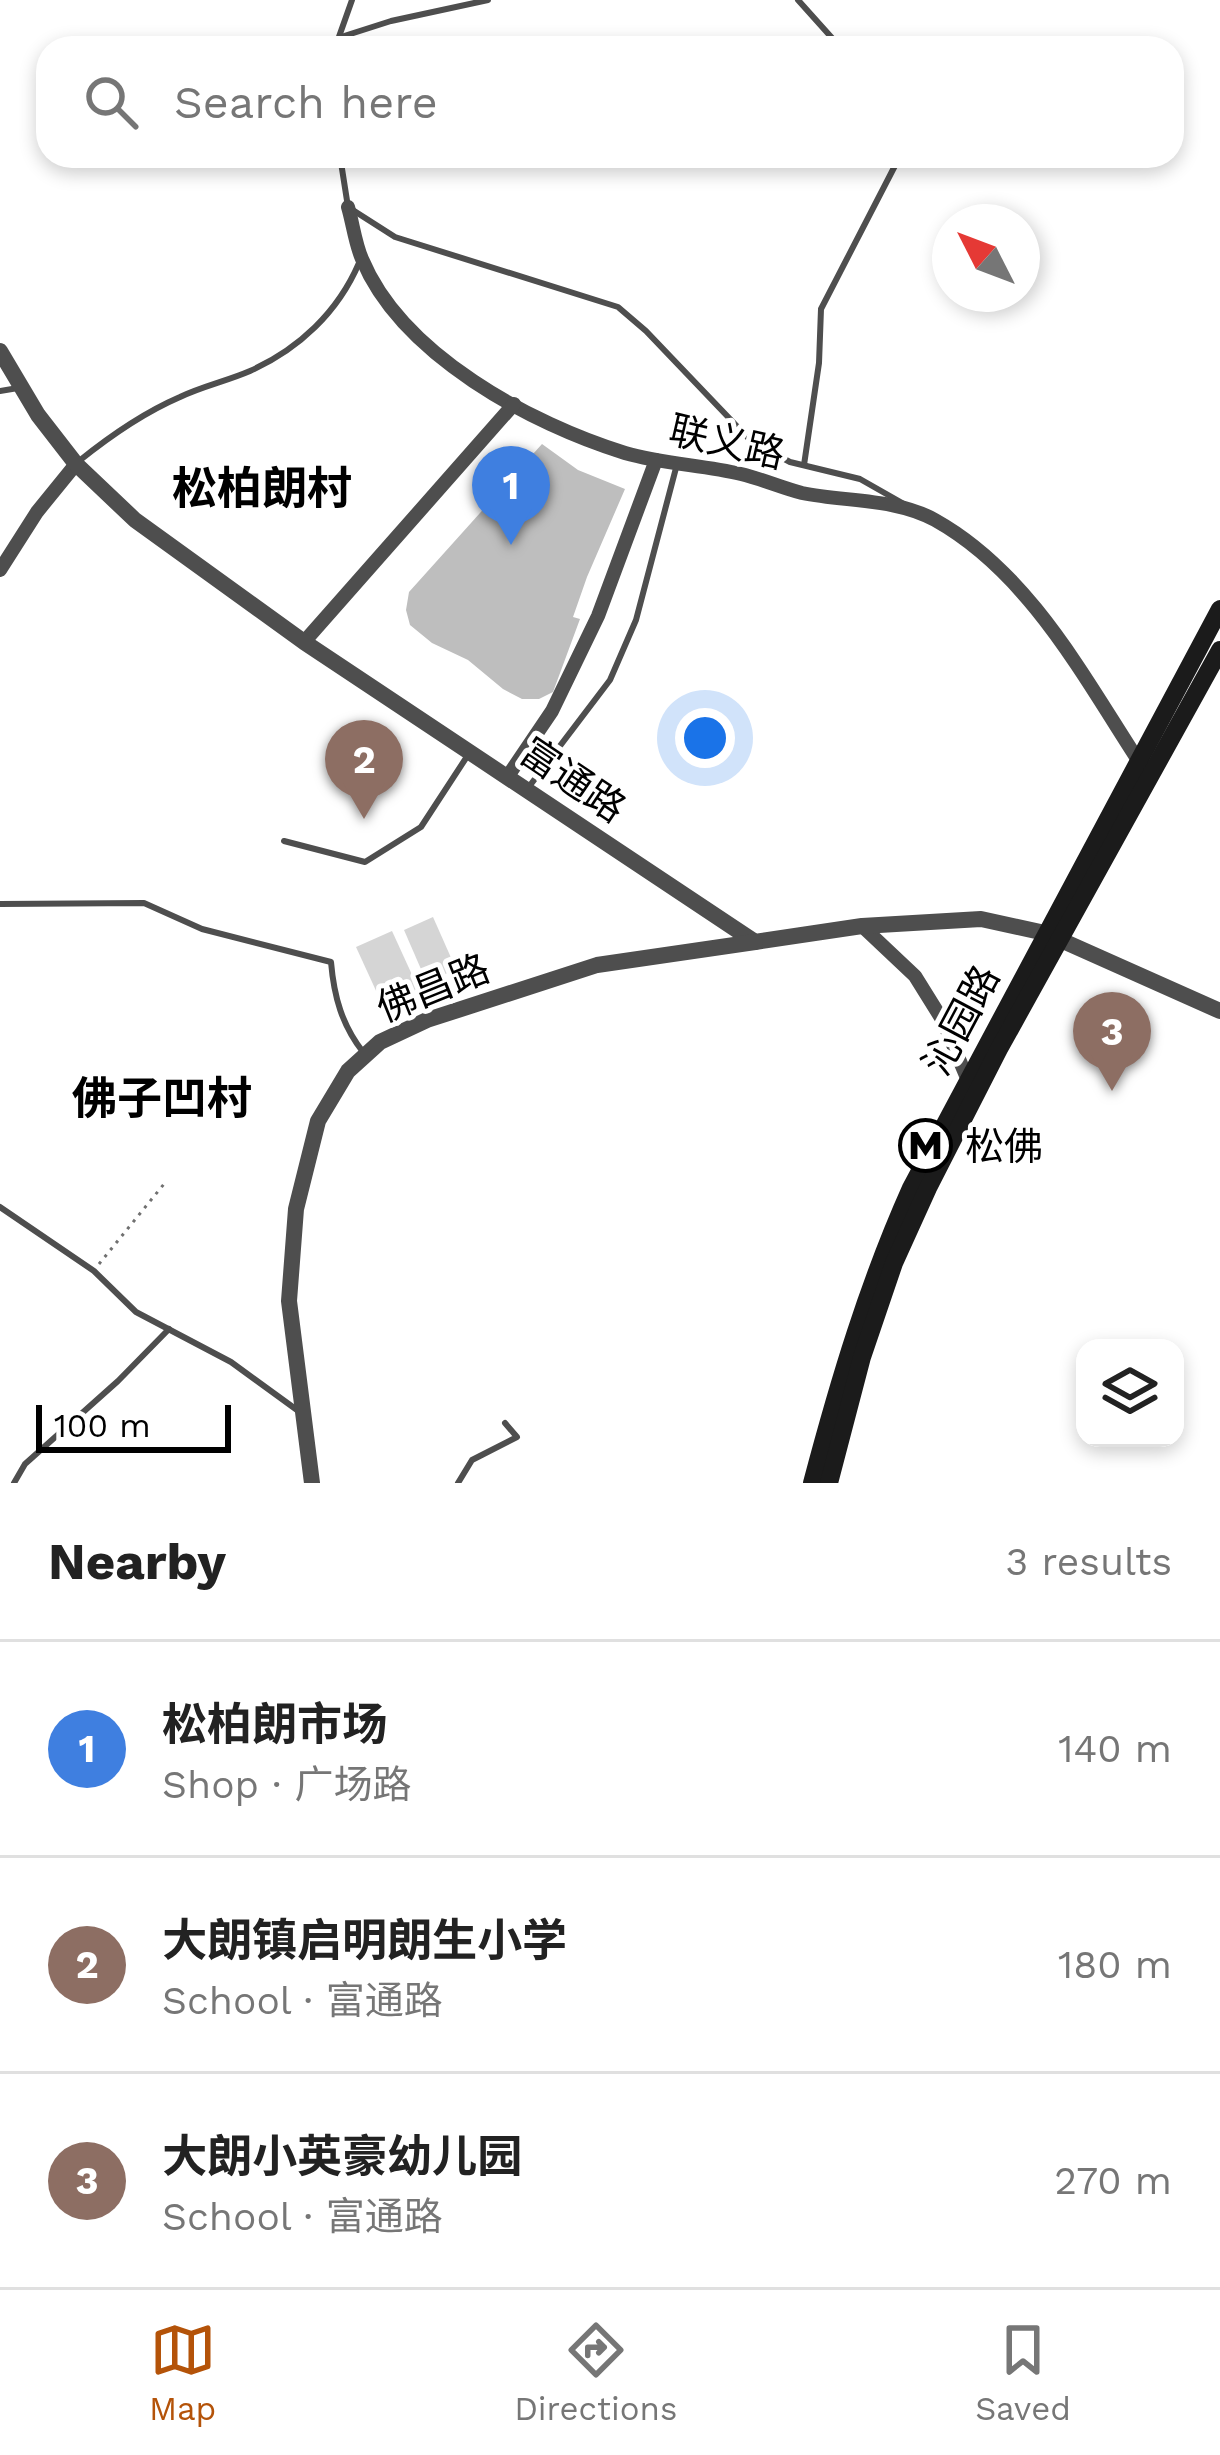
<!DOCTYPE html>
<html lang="en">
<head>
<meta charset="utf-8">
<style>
  body { margin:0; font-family:"Work Sans","Noto Sans SC",sans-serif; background:#f6f6f6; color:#222 }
  .controls { position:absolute; right:36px; bottom:36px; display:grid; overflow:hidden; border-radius:24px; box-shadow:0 6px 18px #0003 }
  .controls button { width:108px; height:108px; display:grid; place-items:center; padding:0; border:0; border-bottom:3px solid #e0e0e0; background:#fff; color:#222; font:60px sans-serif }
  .compass { position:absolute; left:932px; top:204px; width:108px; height:108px; border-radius:50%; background:#fff; box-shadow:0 6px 18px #0003; rotate:312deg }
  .scale { position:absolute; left:36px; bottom:30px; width:195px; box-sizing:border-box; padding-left:12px; border:6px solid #000; border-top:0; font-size:33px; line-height:42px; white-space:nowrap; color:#000; -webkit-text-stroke:9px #fff; paint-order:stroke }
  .you { position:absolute; left:705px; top:738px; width:42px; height:42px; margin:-30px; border:9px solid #fff; border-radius:50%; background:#1a73e8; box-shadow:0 0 0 18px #1a73e833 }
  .badge { display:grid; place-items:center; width:78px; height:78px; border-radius:50%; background:#b45309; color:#fff; font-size:39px; font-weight:700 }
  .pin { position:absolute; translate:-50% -99px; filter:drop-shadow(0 3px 6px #0008) }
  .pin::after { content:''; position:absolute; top:63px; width:42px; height:36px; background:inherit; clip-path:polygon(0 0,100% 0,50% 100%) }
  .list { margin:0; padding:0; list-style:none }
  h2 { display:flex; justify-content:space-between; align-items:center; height:156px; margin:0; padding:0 48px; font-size:51px }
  h2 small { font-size:39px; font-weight:400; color:#767676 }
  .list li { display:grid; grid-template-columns:78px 1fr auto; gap:36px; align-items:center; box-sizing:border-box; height:216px; padding:0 48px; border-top:3px solid #e0e0e0 }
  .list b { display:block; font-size:45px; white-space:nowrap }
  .list p { margin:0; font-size:39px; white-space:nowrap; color:#767676 }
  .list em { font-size:39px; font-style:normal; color:#767676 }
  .icon { flex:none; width:66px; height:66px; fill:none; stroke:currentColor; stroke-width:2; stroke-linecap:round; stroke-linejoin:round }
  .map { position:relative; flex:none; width:1220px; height:1483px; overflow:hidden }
  .search { position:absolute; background:#fff; box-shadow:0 6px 18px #0003; left:36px; right:36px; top:36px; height:132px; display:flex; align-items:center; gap:30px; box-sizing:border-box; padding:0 42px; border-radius:36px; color:#767676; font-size:45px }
  .sheet { height:804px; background:#fff }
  nav { display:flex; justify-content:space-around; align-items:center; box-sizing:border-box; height:168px; border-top:3px solid #e0e0e0; background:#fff; font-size:33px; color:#767676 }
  nav a { display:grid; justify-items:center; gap:6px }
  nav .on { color:#b45309 }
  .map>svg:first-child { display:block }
  .green { fill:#d5d5d5 }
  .building { fill:#bebebe }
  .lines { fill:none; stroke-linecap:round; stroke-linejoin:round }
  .path { stroke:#707070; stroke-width:3; stroke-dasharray:3 6; stroke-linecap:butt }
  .service { stroke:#4e4e4e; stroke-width:6 }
  .minor { stroke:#4e4e4e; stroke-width:14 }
  .tertiary { stroke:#4e4e4e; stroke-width:16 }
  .secondary { stroke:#1b1b1b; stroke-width:18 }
  .labels { text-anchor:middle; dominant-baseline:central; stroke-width:10; stroke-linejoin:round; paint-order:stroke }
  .street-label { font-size:39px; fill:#000; stroke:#fff }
  .poi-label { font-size:39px; fill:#000; stroke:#fff; text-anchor:start }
  .quarter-label { font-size:45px; font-weight:bold; fill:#000; stroke:#fff }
</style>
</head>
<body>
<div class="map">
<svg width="1220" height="1483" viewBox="0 0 1220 1483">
  <rect width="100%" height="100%" fill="#fff"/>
  <g class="green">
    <polygon points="433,917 456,969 427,983 404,930"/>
    <polygon points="392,931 419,990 383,1006 356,947"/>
  </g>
  <polygon class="building" points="542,444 578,470 625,489 587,577 573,617 580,619 553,692 539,699 522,699 503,689 468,660 432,643 410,625 406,610 409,592"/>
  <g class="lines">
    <polyline class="path" points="99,1264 164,1184"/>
    <g class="service">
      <polyline points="798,0 841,48"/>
      <polyline points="341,37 391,21 488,0"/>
      <polyline points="335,48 352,0"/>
      <polyline points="340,156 348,207 395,237 618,307 646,331 752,442 790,462 860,479 904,504"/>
      <polyline points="0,391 18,388"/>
      <path d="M79,461c31,-25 64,-48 101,-64 23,-11 47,-16 70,-26 49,-22 88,-59 109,-108"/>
      <polyline points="804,465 819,363 821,309 900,156"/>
      <polyline points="528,788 610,680 636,620 676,468"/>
      <polyline points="284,841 365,862 421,827 468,755"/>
      <path d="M0,904l144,-1 58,26 129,33c3,35 11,63 32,90"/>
      <polyline points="0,1207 94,1271 136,1312 231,1362 297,1410"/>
      <polyline points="14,1483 25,1464 118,1381 169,1329"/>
      <polyline points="458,1483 472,1460 517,1437 505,1423"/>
    </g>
    <g class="minor">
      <path d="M348,207c5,17 7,36 14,52 40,96 169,165 263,194 38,11 78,12 116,21 21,5 41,14 61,19 43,9 94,5 133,27 93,52 147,154 203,240"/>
      <polyline points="0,570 37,512 76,464"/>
      <polyline points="304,642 514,404"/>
      <polyline points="508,776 552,711 598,616 656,460"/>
      <polyline points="862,926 915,976 943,1021 967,1078"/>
    </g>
    <g class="tertiary">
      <polyline points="0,351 38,415 76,464 135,520 304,642 755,942 862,926 981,919 1045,933 1220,1011"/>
      <polyline points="312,1483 289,1301 296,1209 318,1121 348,1071 380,1042 427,1020 597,965 755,942"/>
    </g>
    <g class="secondary">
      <path d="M812,1483c27,-102 56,-199 99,-295l309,-579"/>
      <polyline points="829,1483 862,1357 894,1263 928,1188 999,1049 1220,650"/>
    </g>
  </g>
  <defs>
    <symbol id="metro-ring" viewBox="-11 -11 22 22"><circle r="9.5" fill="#fff" stroke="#000" stroke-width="1.5"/><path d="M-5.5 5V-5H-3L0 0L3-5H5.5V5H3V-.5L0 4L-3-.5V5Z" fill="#000"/></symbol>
  </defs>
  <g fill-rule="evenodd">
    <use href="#metro-ring" x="896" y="1116" width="59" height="59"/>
  </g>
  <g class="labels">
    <g class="street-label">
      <text transform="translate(727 442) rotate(13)">联义路</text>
      <text transform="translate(573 780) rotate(34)">富通路</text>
      <text transform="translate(433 988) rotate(-22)">佛昌路</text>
      <text transform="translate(961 1020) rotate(-62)">沁园路</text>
    </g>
    <g class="poi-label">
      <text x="965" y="1146">松佛</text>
    </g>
    <g class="quarter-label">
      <text x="262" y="488">松柏朗村</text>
      <text x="162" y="1098">佛子凹村</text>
    </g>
  </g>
</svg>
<div class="controls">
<button><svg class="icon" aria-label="layers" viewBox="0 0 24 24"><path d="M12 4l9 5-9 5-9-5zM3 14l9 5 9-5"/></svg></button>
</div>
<svg class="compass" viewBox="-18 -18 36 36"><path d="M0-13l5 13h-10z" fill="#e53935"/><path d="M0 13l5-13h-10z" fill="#767676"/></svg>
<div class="scale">100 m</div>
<div class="you"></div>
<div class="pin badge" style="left:511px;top:545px;background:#3f7fe0">1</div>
<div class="pin badge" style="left:364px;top:819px;background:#8d6e63">2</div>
<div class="pin badge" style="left:1112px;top:1091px;background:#8d6e63">3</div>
<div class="search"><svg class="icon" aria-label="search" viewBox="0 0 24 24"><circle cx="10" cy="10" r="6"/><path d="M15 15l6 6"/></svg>Search here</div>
</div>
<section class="sheet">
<h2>Nearby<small>3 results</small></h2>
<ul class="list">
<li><span class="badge" style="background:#3f7fe0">1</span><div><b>松柏朗市场</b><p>Shop · 广场路</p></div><em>140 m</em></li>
<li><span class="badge" style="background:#8d6e63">2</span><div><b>大朗镇启明朗生小学</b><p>School · 富通路</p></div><em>180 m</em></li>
<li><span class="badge" style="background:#8d6e63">3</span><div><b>大朗小英豪幼儿园</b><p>School · 富通路</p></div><em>270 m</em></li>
</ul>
</section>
<nav>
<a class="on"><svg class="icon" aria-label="map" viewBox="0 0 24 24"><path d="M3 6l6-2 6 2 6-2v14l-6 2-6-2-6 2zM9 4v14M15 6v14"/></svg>Map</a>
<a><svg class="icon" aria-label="directions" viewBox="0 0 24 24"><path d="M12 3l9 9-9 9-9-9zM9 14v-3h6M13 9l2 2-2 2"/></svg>Directions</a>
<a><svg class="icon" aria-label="saved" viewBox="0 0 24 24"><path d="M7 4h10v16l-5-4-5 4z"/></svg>Saved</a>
</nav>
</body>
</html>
